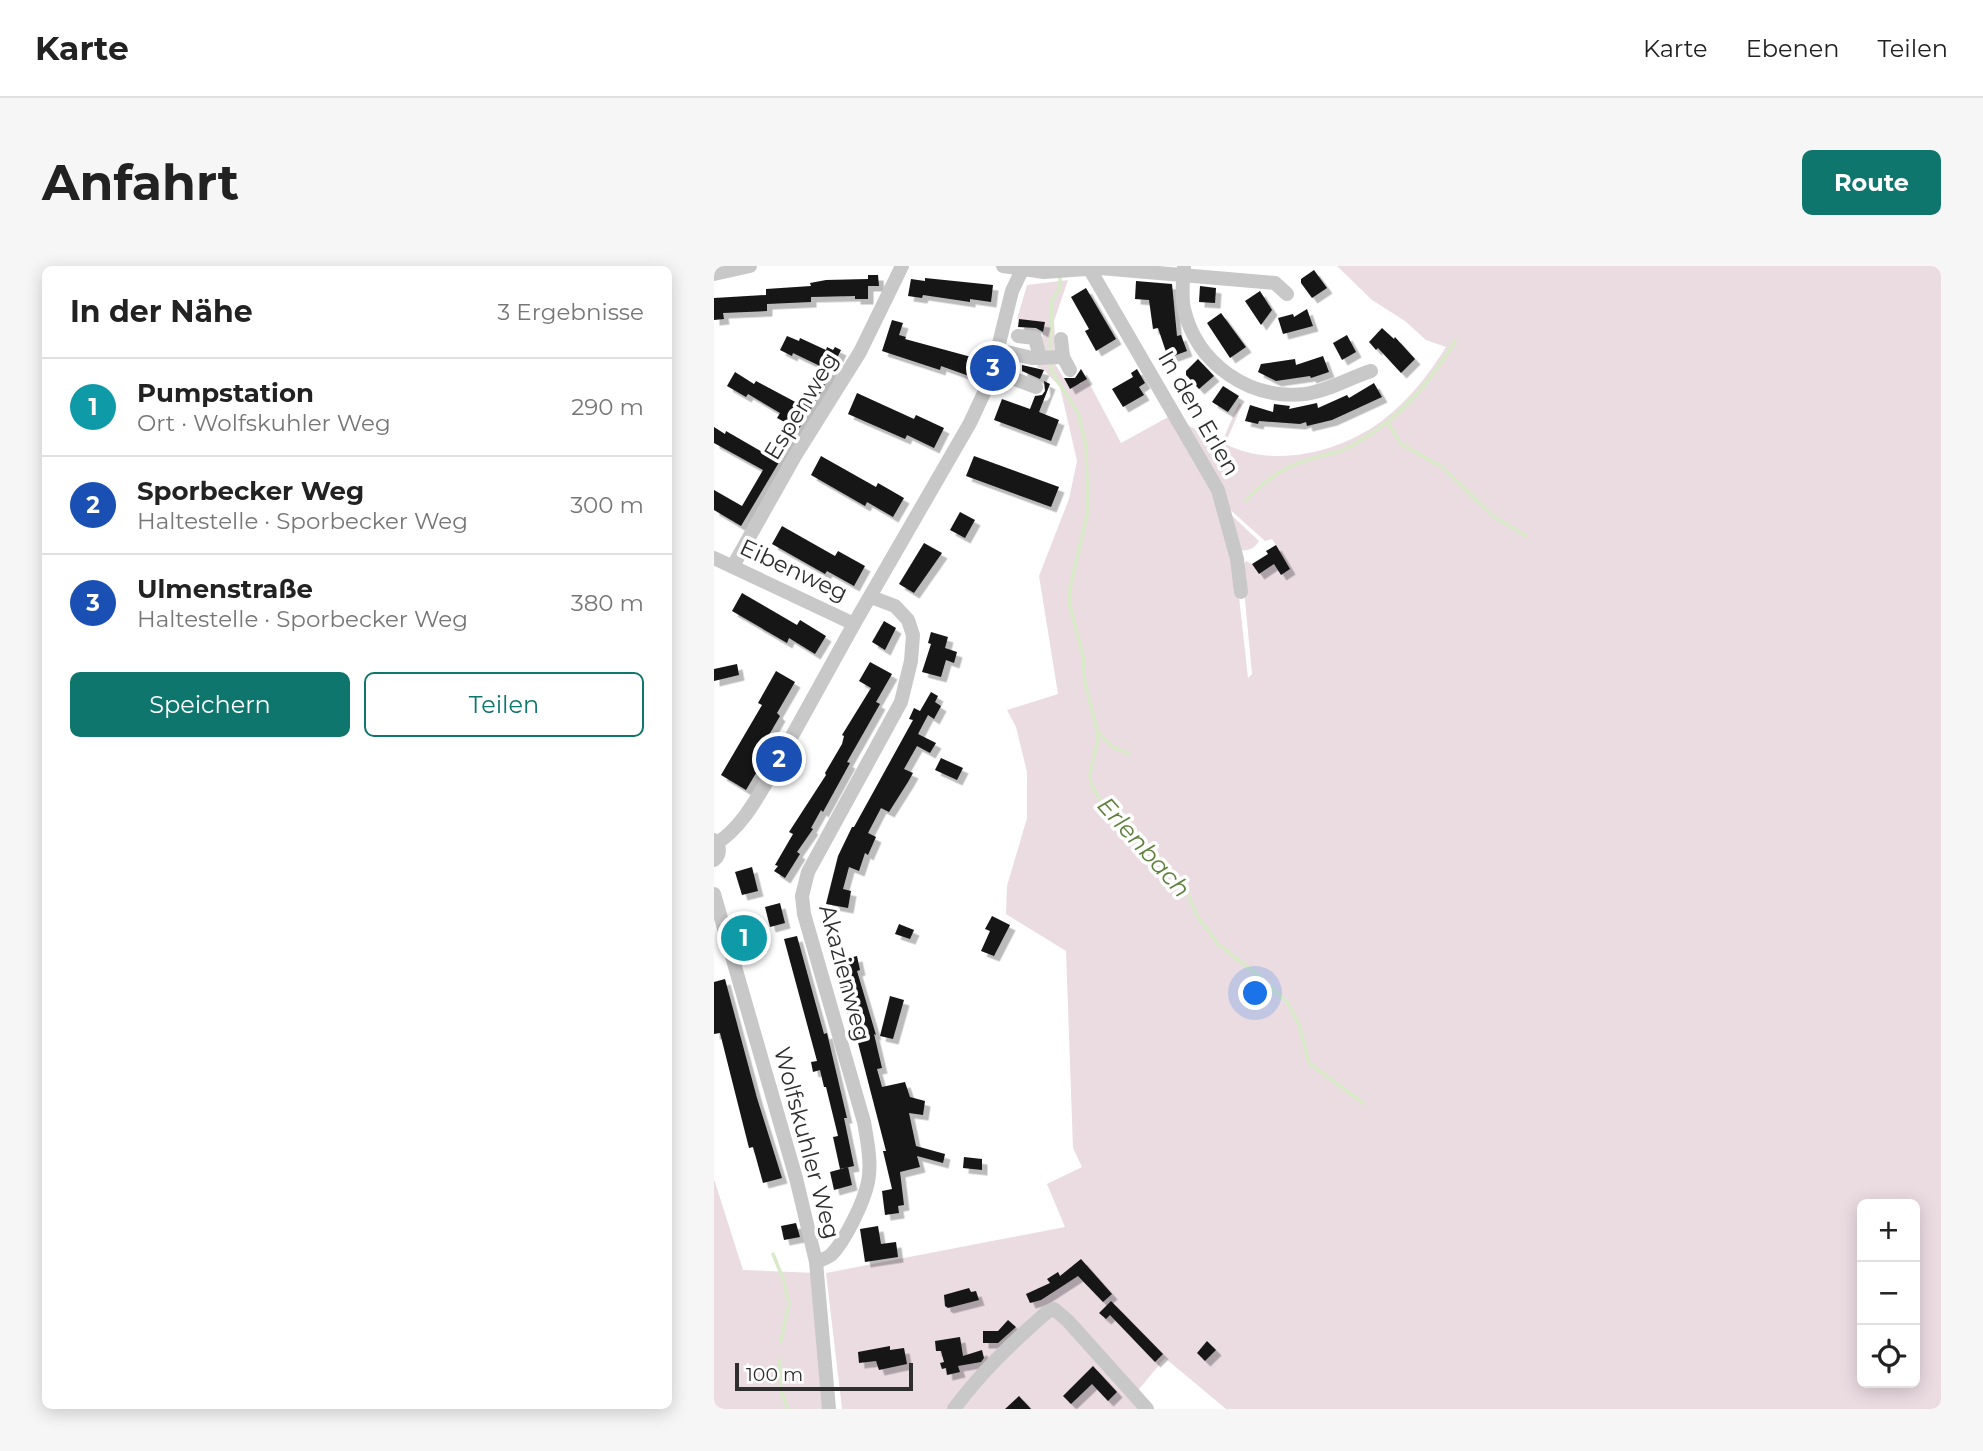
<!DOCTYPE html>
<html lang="de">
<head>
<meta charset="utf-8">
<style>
  body { margin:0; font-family:Montserrat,sans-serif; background:#f6f6f6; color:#222 }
  .controls { position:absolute; right:21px; bottom:21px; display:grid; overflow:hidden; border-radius:10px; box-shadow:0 4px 18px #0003 }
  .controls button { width:63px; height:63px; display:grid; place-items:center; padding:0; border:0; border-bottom:2px solid #e0e0e0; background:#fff; color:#222; font:35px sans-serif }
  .scale { position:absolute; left:21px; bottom:18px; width:178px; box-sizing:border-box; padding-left:7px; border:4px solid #2e2e2e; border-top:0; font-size:19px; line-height:24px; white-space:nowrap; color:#2e2e2e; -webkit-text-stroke:5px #fff; paint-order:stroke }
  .you { position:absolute; left:542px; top:728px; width:24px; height:24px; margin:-18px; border:5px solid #fff; border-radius:50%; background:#1a73e8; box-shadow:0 0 0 10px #1a73e833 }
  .badge { display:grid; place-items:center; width:46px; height:46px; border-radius:50%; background:#0f766e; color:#fff; font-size:23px; font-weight:700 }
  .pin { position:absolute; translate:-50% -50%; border:4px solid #fff; box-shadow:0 2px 7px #0006 }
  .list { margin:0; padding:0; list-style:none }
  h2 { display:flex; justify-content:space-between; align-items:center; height:91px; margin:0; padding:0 28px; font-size:30px }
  h2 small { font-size:23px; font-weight:400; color:#767676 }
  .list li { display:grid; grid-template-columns:46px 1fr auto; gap:21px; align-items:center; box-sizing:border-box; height:98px; padding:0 28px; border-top:2px solid #e0e0e0 }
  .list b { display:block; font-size:26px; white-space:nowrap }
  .list p { margin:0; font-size:23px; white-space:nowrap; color:#767676 }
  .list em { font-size:23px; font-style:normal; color:#767676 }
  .actions { display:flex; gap:14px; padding:21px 28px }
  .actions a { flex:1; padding:16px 0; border:2px solid #0f766e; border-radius:10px; text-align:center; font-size:24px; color:#0f766e }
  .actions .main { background:#0f766e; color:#fff }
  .icon { flex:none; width:38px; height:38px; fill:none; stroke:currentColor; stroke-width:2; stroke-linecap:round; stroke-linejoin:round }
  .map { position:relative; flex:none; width:1227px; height:1143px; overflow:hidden; border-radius:10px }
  header { display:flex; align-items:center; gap:42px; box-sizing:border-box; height:98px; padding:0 35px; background:#fff; border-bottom:2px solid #e0e0e0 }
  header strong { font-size:33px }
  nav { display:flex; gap:38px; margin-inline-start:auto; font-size:24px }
  .intro { display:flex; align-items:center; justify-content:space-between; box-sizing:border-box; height:168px; padding:0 42px }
  h1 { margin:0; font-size:49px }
  .button { padding:18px 32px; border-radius:10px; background:#0f766e; color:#fff; font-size:24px; font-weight:700 }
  main { display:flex; gap:42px; padding:0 42px }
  aside { flex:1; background:#fff; border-radius:10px; box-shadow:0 4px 18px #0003 }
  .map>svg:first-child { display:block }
  .green { fill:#ebdce2; fill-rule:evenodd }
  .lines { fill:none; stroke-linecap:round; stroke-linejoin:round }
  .stream { stroke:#d9eac9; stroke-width:3.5 }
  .building { fill:#151515; filter:url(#shadow) }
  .minor { stroke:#c8c8c8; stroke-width:14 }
  .labels { text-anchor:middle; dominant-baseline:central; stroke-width:7; stroke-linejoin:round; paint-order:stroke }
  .street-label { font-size:23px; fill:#2e2e2e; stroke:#fff }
  .water-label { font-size:24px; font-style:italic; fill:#5e803b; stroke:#fff }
</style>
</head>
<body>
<header>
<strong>Karte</strong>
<nav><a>Karte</a><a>Ebenen</a><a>Teilen</a></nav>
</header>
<div class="intro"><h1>Anfahrt</h1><a class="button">Route</a></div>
<main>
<aside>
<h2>In der Nähe<small>3 Ergebnisse</small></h2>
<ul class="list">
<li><span class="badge" style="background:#0f9aa8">1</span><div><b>Pumpstation</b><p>Ort · Wolfskuhler Weg</p></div><em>290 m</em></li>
<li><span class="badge" style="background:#1a4fb4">2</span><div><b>Sporbecker Weg</b><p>Haltestelle · Sporbecker Weg</p></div><em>300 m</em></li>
<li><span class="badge" style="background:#1a4fb4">3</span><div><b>Ulmenstraße</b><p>Haltestelle · Sporbecker Weg</p></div><em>380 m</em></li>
</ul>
<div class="actions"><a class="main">Speichern</a><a>Teilen</a></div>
</aside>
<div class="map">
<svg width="1227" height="1143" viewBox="0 0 1227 1143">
  <defs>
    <filter id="shadow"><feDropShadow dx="5.5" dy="5.5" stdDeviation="0" flood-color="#0004"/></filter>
  </defs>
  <rect width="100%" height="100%" fill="#fff"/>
  <g class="green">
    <path d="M623,0h604v1143h-715l-61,-51 -31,37 13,14h-305l-16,-136 239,-46 -18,-43 35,-17 -9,-19 -7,-197 -60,-37 1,-28 20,-68v-46l-11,-45 -9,-17 51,-16 -19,-118 30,-77 8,-38 -17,-74 -16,-17 -7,-3 2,-7 16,4 15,24 17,-9 34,64 49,-27 42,69 25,94 11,99 4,-4 -10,-106 4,-7 6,3 7,10 15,-10 7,11 9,-6 -18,-30 -7,2 -38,-34 -40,-82 35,17 17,-39 3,2 -17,39c50,25 116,8 158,-24 26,-20 46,-46 63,-73l-20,-7 -21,-19 -33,-21zM1148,938h53v179h-53z"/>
    <polygon points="354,14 340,55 342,85 332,88 328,74 330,56 303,53 313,19"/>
    <path d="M513,245l32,30c-4,7 -11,11 -20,9z"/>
    <polygon points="0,913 29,1004 102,1007 115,1143 0,1143"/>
  </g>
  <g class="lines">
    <g class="stream">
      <polyline points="336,85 338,34 346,22 346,9"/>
      <polyline points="337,100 338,106 364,147 372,179 374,244 355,327 356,340 369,390 371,417 383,464 383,478 376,507 377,520 400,554 459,608 472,624 484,651 504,678 545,710 573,736 585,758 595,797 649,837"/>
      <polyline points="674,157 687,178 728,201 779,250 812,270"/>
      <path d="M532,234c20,-21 40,-35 68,-42 8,-3 18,-4 26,-7 51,-22 87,-63 115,-110"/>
      <polyline points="383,465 397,480 415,488"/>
      <polyline points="59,988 70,1015 75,1038 67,1075"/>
      <polyline points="65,1093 67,1125 74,1143"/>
    </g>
  </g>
  <g class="building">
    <polygon points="600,4 613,22 598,32 587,17 587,13"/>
    <polygon points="154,9 164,9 165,20 154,20 154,33 141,33 141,30 97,31 97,36 53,38 53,45 9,47 10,53 0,54 0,32 52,29 52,23 97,20 96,17 112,14 154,13"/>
    <polygon points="211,12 279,19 277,36 256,33 256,36 209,29 208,32 194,30 197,13 211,15"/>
    <polygon points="422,15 458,18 463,70 467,69 473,85 454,92 444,62 439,63 435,34 421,33"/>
    <polygon points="486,20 502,22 501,37 485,36"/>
    <polygon points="372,22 402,73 382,85 371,65 375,63 357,31"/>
    <polygon points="546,25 558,44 547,59 531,35"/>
    <polygon points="593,43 599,60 569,68 564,52 579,48 580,51"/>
    <polygon points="507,47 532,81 516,92 493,57"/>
    <polygon points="305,53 331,56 329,66 322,62 304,61"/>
    <polygon points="178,54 189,57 185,69 192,71 191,73 261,92 255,110 227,100 226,104 168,85"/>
    <polygon points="668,62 680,73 681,71 701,93 687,107 664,82 662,84 655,76"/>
    <polygon points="633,69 642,86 628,94 619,77"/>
    <polygon points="73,70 85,75 86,72 112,84 113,81 119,84 121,81 127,84 107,126 27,260 0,244 0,224 28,240 49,204 0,177 0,161 11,168 12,165 57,191 76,159 63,152 66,147 34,128 32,131 13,120 21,106 40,118 42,115 87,139 108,101 79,87 78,90 66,84"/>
    <polygon points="609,90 615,106 597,112 596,110 562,115 544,106 547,98 581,93 582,99"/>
    <polygon points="484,93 500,110 485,123 472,109 472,105"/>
    <polygon points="308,99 330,104 326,113 308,105"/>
    <polygon points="367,103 373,113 356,123 350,112 361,112"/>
    <polygon points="423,103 431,117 425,121 430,129 409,141 398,123 419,111 417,107"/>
    <polygon points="330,115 336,118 325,146 345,154 337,175 280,154 288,133 316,143 321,130 328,129 331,125"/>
    <polygon points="660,117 668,131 618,154 593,160 592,156 586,158 545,155 544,158 531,155 536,139 559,146 560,138 576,140 575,143 603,137 604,142 633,129 635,132"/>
    <polygon points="509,120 525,130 514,146 498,136"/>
    <polygon points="143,127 200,153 202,149 230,162 220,182 193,169 191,173 134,148"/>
    <polygon points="107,190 162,221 164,217 190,232 179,251 153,236 151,240 97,209"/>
    <polygon points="260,190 345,221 337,241 252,210"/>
    <polygon points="246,246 261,254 251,272 236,264"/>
    <polygon points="68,260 121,290 124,285 151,300 140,320 113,305 111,308 58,278"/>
    <polygon points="210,277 228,287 200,327 185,318"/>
    <polygon points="562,279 576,303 567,309 560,298 545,308 538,298 554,288 552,285"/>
    <polygon points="28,327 83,359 86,354 112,370 101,388 75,372 73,377 18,345"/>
    <polygon points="170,355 182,362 171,384 158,376"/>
    <polygon points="217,366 234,371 231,382 243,386 240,397 232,394 227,411 208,406 217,378 214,377"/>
    <polygon points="156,396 178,408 162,436 166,438 133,496 136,497 109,546 107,544 97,562 99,563 83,586 86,588 71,612 60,605 64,600 61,599 79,568 75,566 112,509 111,507 128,478 130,470 128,469 157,422 145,415"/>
    <polygon points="23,398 25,409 0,415 0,403"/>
    <polygon points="62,405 81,416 63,447 66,450 41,493 48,497 32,524 7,509 48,439 44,437"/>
    <polygon points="217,426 224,430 221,436 227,440 220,453 214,449 204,468 222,477 216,487 203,480 190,503 199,507 194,516 175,546 167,542 154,567 162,571 154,589 151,587 145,605 135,601 129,623 137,625 134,642 112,638 124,590 138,561 140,561 199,454 195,453 200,442 206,445"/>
    <polygon points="227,492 249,502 243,514 221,504"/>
    <polygon points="38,601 44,625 28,629 21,606"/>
    <polygon points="66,637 71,657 56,661 51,641"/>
    <polygon points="278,650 296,659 280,690 267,685 276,665 271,663"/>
    <polygon points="185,658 200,664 196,673 181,668"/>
    <polygon points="83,670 110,768 113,767 133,852 130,852 140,900 126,903 119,871 124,870 112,821 110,821 106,804 99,806 97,796 103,795 70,673"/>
    <polygon points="143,690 146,704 143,705 162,769 160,768 168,802 163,803 168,821 191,816 196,831 211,835 209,849 195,847 202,880 231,888 229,897 203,890 206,901 186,906 190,939 184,940 185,947 171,949 168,925 178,923 169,885 172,885 143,773 141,774 119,696"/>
    <polygon points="11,713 43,832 68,912 49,917 39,881 35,882 6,767 0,768 0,716"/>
    <polygon points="176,730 190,734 179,773 166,770"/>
    <polygon points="250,891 268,893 268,904 249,902"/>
    <polygon points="134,901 138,919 120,924 116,906"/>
    <polygon points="82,957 86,971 70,974 67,960"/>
    <polygon points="164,960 167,978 182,976 184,991 151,996 146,963"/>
    <polygon points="367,993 398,1028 389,1036 364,1010 327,1034 316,1037 312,1028 336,1017 333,1013 344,1006 346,1010"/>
    <polygon points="255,1022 257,1026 262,1025 265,1034 234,1042 231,1040 230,1029"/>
    <polygon points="397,1035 449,1088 441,1096 396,1049 392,1053 385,1047"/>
    <polygon points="294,1054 302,1061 284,1077 269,1077 269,1065 284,1065"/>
    <polygon points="246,1071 249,1090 268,1084 270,1092 267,1096 244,1100 246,1106 233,1109 232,1102 228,1103 226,1097 230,1096 227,1085 222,1085 221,1075"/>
    <polygon points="493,1075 502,1084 491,1095 483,1087"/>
    <polygon points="176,1080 176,1084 190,1082 193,1098 165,1104 162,1095 145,1097 144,1086"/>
    <polygon points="379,1100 403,1126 394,1135 378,1118 357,1138 349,1130"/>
    <polygon points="305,1130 317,1143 291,1143"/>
  </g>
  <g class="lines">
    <g class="minor">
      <polyline points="289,0 330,6 386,2 561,17 573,28"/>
      <path d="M470,1c-1,14 -3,28 0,42 13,55 65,91 121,85 23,-3 44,-16 66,-23"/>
      <polyline points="375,2 504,224 523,293 527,326"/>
      <polyline points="0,8 36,0"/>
      <polyline points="304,70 321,72 326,92"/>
      <polyline points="347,73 349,91 356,104"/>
      <polyline points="284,84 318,92 349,91"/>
      <polyline points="298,89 298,112 322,121"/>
      <polyline points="0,292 140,358"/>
      <polyline points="19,300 81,190 146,86 188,0"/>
      <path d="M0,574c6,6 7,14 0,20"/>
      <path d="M3,577c22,-14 36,-38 49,-60l88,-159 116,-201 20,-43 22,-89 12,-25"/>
      <polyline points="0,628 82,912 102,996 115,1143"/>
      <path d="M102,996c5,-2 11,-4 15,-7 14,-14 33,-53 37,-73 4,-19 -1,-42 -4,-60l-60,-208 -2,-18 6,-24 93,-170 10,-41 2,-26 -5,-15 -13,-14 -24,-9"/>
      <path d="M240,1143c27,-37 59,-67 93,-97l7,-3 14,12 79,88"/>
    </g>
  </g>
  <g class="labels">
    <g class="street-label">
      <text transform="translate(87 140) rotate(-59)">Espenweg</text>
      <text transform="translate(485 147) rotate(60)">In den Erlen</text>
      <text transform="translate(80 304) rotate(25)">Eibenweg</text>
      <text transform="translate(131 707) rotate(75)">Akazienweg</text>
      <text transform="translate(93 877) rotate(75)">Wolfskuhler Weg</text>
    </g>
    <g class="water-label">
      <text transform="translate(430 581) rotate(48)">Erlenbach</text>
    </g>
  </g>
</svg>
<div class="controls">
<button>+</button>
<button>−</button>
<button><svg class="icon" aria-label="locate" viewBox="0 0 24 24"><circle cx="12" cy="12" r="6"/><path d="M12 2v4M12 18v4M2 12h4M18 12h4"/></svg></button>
</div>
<div class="scale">100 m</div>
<div class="you"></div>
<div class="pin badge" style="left:30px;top:672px;background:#0f9aa8">1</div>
<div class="pin badge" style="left:65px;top:493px;background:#1a4fb4">2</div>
<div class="pin badge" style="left:279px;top:102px;background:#1a4fb4">3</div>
</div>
</main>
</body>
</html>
